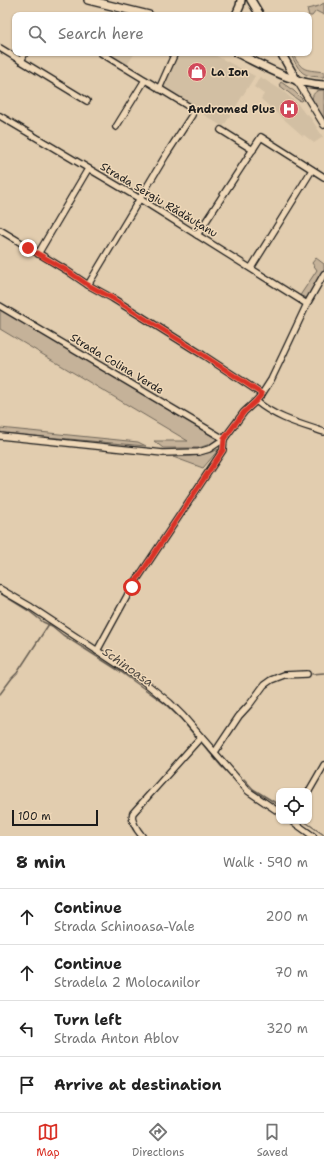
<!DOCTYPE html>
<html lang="en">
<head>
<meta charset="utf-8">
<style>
  body { margin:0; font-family:"Shantell Sans",sans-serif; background:#f2f2f2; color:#222 }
  .controls { position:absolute; right:12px; bottom:12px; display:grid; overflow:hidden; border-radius:8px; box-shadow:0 1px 3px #0004 }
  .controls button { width:36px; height:36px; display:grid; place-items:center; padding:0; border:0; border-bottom:1px solid #e0e0e0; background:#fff; color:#222; font:20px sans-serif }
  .scale { position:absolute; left:12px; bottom:10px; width:86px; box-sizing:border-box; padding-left:4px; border:2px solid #1c1c1c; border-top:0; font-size:11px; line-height:14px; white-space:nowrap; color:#1c1c1c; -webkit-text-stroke:3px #efd8b8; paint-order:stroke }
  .stop { position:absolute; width:12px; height:12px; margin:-9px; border:3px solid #d93025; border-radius:50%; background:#fff }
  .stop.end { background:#d93025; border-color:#fff; box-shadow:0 1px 4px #0008 }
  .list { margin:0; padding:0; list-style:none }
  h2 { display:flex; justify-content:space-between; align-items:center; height:52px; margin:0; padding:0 16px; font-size:17px }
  h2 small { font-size:13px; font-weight:400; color:#767676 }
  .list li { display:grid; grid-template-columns:26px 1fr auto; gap:12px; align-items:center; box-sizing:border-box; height:56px; padding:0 16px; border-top:1px solid #e0e0e0 }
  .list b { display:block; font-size:15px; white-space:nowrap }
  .list p { margin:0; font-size:13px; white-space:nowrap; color:#767676 }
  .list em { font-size:13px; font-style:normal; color:#767676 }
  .icon { flex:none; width:22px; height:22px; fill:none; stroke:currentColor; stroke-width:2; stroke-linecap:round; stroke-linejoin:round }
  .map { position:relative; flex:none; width:324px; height:836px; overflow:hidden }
  .search { position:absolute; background:#fff; box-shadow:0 1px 3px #0004; left:12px; right:12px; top:12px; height:44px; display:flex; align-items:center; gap:10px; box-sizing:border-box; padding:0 14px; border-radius:8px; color:#767676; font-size:15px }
  .sheet { height:276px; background:#fff }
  nav { display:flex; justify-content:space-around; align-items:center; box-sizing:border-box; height:56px; border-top:1px solid #e0e0e0; background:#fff; font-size:11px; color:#767676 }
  nav a { display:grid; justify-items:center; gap:2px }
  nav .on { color:#d93025 }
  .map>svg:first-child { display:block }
  .built { fill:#d2bfa3 }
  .green { fill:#c5b299; stroke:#70675a }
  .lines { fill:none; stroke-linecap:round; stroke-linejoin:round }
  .stream { stroke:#675f53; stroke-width:1.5 }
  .minor-casing { stroke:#1c1c1c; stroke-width:8 }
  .major-casing { stroke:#1c1c1c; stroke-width:10 }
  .minor { stroke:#efd8b8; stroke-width:5.5 }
  .major { stroke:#efd8b8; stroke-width:7 }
  .route { stroke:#d93025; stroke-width:5 }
  .labels { text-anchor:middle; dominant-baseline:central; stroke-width:3; stroke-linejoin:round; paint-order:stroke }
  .poi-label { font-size:11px; font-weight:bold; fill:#1c1c1c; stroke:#efd8b8; text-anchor:start }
  .street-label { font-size:11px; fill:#1c1c1c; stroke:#efd8b8 }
  .water-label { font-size:12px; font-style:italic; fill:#4e4841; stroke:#efd8b8 }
</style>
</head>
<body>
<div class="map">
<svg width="324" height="836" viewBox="0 0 324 836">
  <rect width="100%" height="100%" fill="#e2cdaf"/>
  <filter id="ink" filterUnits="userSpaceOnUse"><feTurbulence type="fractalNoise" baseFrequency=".025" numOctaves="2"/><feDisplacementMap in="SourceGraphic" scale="8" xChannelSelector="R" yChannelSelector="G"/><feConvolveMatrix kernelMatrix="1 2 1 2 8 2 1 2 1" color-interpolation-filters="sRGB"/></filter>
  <g filter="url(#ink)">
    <g class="built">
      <polygon points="113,53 135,53 127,65 111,56"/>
      <polygon points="179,53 211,53 255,76 223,127 162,88"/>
      <polygon points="260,77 283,91 297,103 306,115 308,114 323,137 314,143 304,135 303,136 261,99 264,94 254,87"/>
    </g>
    <g class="green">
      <polygon points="324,3 324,15 316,11 312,16 309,16 307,9 319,6"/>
      <path d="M290,53h2c11,19 11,16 32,19v5c-23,0 -24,-5 -34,-24z"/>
      <polygon points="281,82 294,91 303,100 302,101 298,100 279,85"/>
      <path d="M324,90v29l-12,-20c1,-7 5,-9 12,-9z"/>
      <polygon points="316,258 324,264 324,270 318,279 308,298 300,296 301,294 317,270 312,263"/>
      <polygon points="0,309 217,439 210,444 199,448 163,448 154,441 188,441 0,329"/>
      <polygon points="0,428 138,442 146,446 2,433 0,432"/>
      <path d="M219,449l-16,19 -30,-11c18,-1 29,-1 46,-8z"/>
    </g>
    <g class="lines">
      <g class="stream">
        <polyline points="0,593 29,611 43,622 52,626 63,635 121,672 164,703 181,719 197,738"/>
        <polyline points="312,674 324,673"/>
        <polyline points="0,694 12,678 17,673 49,624"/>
        <polyline points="200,741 221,766 230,775"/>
        <polyline points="244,779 253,789 279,805"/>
        <polyline points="304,821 324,835"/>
      </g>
      <defs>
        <g id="minor">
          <polyline points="0,48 87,101"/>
          <polyline points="21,61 25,53"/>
          <polyline points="297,81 324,125"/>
          <polyline points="159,89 175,53"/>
          <polyline points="0,116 140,199 307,304"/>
          <polyline points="116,127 145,80"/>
          <polyline points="221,130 253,150"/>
          <polyline points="0,230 66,270 88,285 112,298 203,355 262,394"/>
          <polyline points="197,235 261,137 324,177"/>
          <polyline points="38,254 88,169"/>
          <polyline points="251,268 312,170"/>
          <path d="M88,285l78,-130 26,-40c1,-4 0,-6 -4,-9l-87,-53"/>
          <polyline points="0,306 224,439"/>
          <path d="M256,401c20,17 44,23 68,31"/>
          <polyline points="0,436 163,453 199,452 209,449 224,439 244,412 256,401 262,394 271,380 283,355 307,304 324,274"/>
          <polyline points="0,589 31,607 143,681 170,703 183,716 248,791 279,812"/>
          <polyline points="97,651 132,587 223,450 224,439"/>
          <polyline points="215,752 239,716 250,704 264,685 271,680 284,675 307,674"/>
          <polyline points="309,791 324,765"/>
          <polyline points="292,821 313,836"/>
          <path d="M142,836c-5,-6 -12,-15 -9,-23l68,-76"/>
        </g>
        <g id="major">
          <polyline points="88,0 149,15"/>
          <polyline points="251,0 260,15"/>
          <polyline points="236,15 240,6 241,0"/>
          <path d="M237,53c27,13 56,31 87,32"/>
          <polyline points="281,53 297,81"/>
        </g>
      </defs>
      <use href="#minor" class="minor-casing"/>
      <use href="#major" class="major-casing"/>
      <use href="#minor" class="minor"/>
      <use href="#major" class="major"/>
    </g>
  </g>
  <g class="lines" filter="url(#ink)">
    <polyline class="route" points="28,248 66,270 88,285 112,298 203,355 262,394 256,401 244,412 224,439 223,450 132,587"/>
  </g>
  <defs>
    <symbol id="shop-disc" viewBox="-11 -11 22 22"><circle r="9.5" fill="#d1495b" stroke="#efd8b8"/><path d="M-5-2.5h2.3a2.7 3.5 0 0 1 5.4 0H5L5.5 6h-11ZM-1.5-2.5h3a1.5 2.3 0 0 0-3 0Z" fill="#fff"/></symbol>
    <symbol id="hospital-disc" viewBox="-11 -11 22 22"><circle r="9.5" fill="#d1495b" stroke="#efd8b8"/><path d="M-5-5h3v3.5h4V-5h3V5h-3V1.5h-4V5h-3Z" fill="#fff"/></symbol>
  </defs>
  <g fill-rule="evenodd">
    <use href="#shop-disc" x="186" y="61" width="22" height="22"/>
    <use href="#hospital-disc" x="278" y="98" width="22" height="22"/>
  </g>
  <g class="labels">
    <g class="poi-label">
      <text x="211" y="72">La Ion</text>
      <text x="275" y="109" text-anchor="end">Andromed Plus</text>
    </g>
    <g class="street-label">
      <text transform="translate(159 200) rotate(31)">Strada Sergiu Rădăuțanu</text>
      <text transform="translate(117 364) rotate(31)">Strada Colina Verde</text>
    </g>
    <g class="water-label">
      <text transform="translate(128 667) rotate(35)">Schinoasa</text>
    </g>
  </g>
</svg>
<div class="controls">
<button><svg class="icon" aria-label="locate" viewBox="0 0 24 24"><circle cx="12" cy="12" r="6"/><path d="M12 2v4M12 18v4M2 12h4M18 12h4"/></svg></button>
</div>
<div class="scale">100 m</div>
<div class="stop" style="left:132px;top:587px"></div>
<div class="stop end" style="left:28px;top:248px"></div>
<div class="search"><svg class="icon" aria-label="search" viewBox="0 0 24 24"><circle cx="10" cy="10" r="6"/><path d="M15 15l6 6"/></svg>Search here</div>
</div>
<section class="sheet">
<h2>8 min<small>Walk · 590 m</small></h2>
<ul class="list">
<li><svg class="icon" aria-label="ahead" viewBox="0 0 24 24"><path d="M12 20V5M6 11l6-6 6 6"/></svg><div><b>Continue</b><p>Strada Schinoasa-Vale</p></div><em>200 m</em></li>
<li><svg class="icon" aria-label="ahead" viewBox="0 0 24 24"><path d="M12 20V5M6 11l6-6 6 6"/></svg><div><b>Continue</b><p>Stradela 2 Molocanilor</p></div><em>70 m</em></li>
<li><svg class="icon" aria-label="left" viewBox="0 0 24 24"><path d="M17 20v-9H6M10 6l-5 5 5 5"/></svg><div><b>Turn left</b><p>Strada Anton Ablov</p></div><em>320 m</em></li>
<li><svg class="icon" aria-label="arrive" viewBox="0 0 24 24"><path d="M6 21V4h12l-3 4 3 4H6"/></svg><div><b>Arrive at destination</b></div></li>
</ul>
</section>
<nav>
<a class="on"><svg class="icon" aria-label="map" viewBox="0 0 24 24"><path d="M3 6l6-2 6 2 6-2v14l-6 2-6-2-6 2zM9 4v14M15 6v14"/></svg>Map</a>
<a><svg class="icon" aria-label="directions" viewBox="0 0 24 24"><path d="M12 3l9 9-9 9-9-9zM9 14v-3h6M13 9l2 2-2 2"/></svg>Directions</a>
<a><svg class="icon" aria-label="saved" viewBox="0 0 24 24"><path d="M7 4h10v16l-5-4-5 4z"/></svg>Saved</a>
</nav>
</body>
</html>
